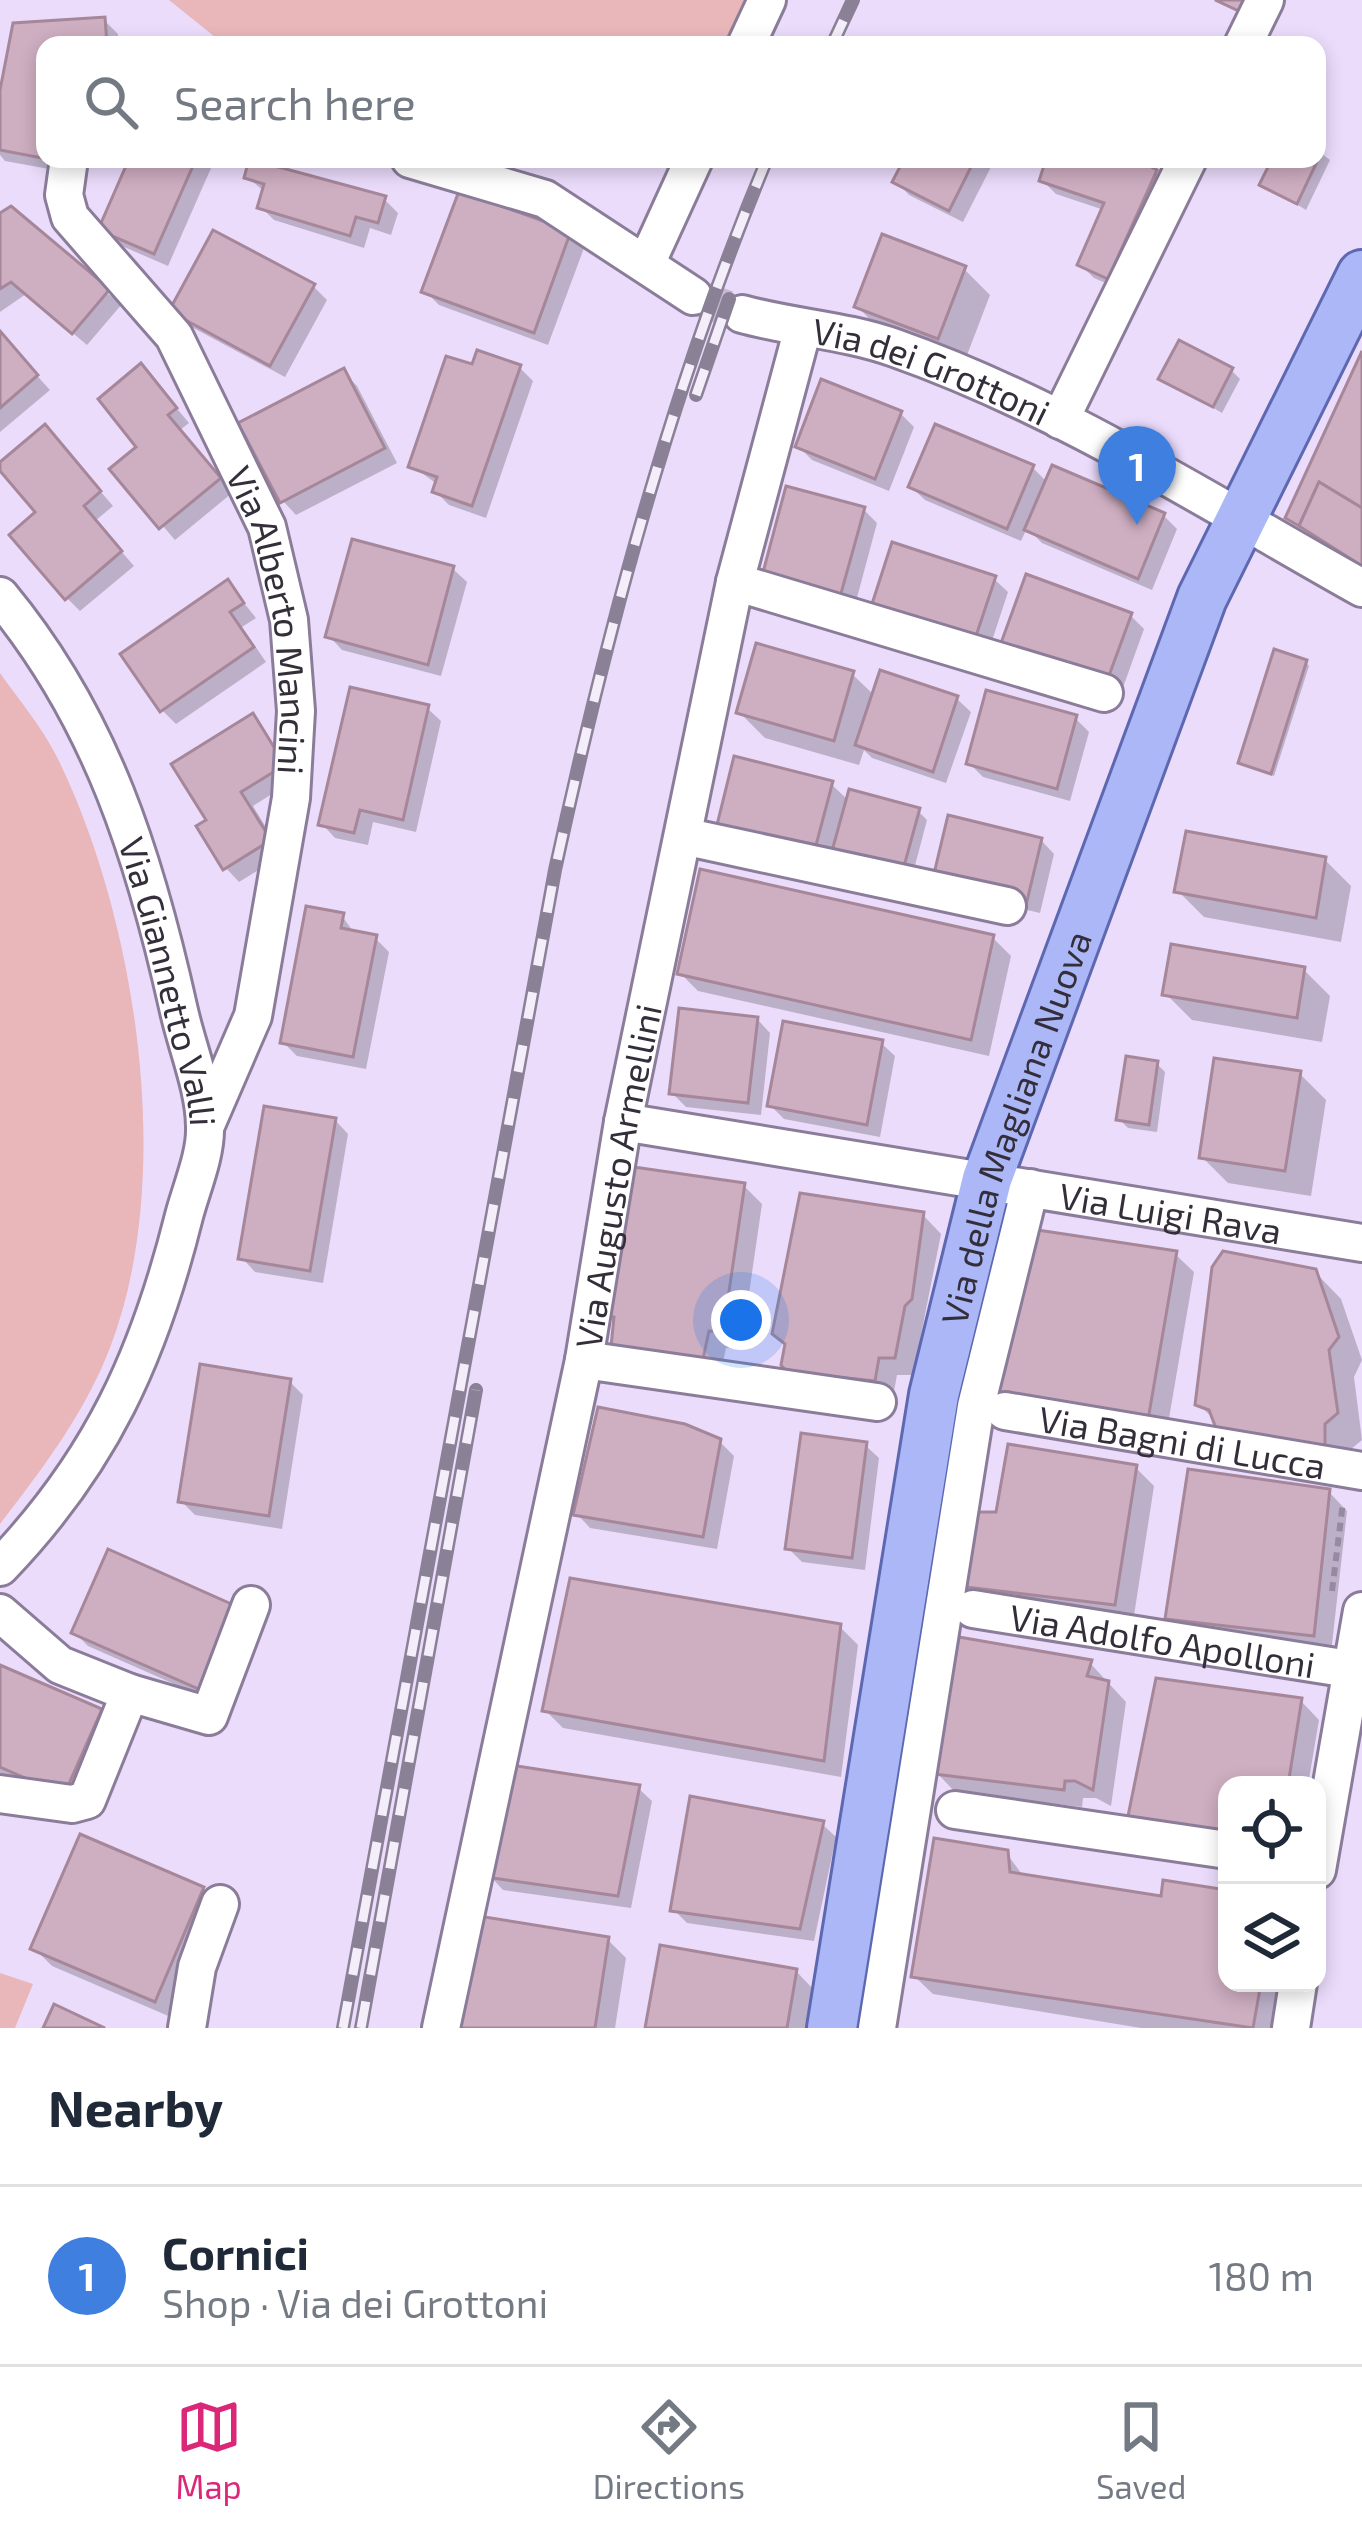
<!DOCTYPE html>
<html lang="en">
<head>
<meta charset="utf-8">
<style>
  body { margin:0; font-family:"Exo 2",sans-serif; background:#f2f2f3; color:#1f2937 }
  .controls { position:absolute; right:36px; bottom:36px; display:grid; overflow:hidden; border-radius:24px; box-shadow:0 6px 18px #0003 }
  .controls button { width:108px; height:108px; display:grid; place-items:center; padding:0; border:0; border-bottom:3px solid #e0e1e3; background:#fff; color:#1f2937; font:60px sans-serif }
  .you { position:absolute; left:741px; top:1320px; width:42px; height:42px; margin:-30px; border:9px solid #fff; border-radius:50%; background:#1a73e8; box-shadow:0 0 0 18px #1a73e833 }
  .badge { display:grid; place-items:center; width:78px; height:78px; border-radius:50%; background:#db2777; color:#fff; font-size:39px; font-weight:700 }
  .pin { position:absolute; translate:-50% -99px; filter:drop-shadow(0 3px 6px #0008) }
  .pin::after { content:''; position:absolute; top:63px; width:42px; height:36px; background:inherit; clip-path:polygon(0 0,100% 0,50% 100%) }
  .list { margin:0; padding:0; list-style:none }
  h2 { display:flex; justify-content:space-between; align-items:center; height:156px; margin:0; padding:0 48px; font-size:51px }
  h2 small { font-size:39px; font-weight:400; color:#747a83 }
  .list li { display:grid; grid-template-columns:78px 1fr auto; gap:36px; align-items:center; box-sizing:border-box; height:180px; padding:0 48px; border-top:3px solid #e0e1e3 }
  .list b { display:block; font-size:45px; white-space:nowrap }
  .list p { margin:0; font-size:39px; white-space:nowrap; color:#747a83 }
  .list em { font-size:39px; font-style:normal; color:#747a83 }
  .icon { flex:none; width:66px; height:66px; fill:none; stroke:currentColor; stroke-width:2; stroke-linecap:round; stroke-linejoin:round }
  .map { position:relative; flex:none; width:1362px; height:2028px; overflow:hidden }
  .search { position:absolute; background:#fff; box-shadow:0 6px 18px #0003; left:36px; right:36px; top:36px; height:132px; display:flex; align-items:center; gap:30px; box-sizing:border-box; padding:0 42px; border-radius:24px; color:#747a83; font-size:45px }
  .sheet { height:336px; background:#fff }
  nav { display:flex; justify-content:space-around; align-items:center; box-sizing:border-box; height:168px; border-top:3px solid #e0e1e3; background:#fff; font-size:33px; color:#747a83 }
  nav a { display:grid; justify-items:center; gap:6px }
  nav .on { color:#db2777 }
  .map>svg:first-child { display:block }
  .green { fill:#e9b7b9 }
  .shadow { fill:#0003 }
  .building { fill:#ceaec1; stroke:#a68799; stroke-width:3 }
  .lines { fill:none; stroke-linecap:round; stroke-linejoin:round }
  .minor-tunnel { stroke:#c6b9d5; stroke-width:36; stroke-dasharray:36 18; stroke-linecap:butt }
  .minor-casing { stroke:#8b7d9a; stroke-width:42 }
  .major-casing { stroke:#5d68b0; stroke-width:54 }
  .path { stroke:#958aa1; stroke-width:6; stroke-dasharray:9 6; stroke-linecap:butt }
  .minor { stroke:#fff; stroke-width:36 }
  .major { stroke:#abb7f6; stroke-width:48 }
  .rail-casing { stroke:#8b8197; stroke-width:14 }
  .rail { stroke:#f4edfa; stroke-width:9; stroke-dasharray:27; stroke-linecap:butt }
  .labels { text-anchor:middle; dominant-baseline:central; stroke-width:9; stroke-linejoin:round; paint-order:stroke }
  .street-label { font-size:36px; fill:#342e3a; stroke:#f4edfa }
</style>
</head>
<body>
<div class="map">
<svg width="1362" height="2028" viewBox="0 0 1362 2028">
  <rect width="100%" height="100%" fill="#ebdcfc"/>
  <g class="green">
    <polygon points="169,0 755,0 733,45 225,45"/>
    <path d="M0,673c19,27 42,54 57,84 79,160 119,417 54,588 -25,67 -68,123 -111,179z"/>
    <polygon points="0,1973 33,1984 15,2028 0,2028"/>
  </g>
  <g class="shadow">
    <polygon points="104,20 118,34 118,45 45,45 45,159 63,159 60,171 5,161 0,155 0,105 16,26"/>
    <polygon points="1317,150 1330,160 1306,210 1263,184 1275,159 1317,159"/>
    <polygon points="132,159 215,159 168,266 115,243 102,229"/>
    <polygon points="252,159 384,199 398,213 391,235 370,228 364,248 274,220 261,207 265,192 247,177"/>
    <polygon points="907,159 995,159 963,222 909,195 896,181"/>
    <polygon points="1049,159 1126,159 1156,172 1169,186 1122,290 1094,278 1080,264 1104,210 1056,194 1042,180"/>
    <polygon points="0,216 122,304 87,345 26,294 0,312"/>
    <polygon points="570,234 584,248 548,345 439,305 425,291"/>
    <polygon points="964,269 990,295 964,363 883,333 857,306"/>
    <polygon points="313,286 327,300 285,377 186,324 172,310"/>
    <polygon points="0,335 50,390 0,432"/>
    <polygon points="1362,358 1362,567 1288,517"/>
    <polygon points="474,368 520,368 533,381 486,518 449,505 435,491 437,484 412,466"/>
    <polygon points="1231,370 1240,379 1222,413 1162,378"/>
    <polygon points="343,372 357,386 397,463 296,515 283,501"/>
    <polygon points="154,381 189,423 180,430 232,493 175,540 114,469 141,447"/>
    <polygon points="900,413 914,427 889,491 812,460 798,446"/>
    <polygon points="58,442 113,506 95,521 134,566 80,611 67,598 40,513 0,466"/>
    <polygon points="1033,468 1048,483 1164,516 1177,529 1152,590 1042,543 1027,528 1021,541 925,500 911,487"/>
    <polygon points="863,509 877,523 854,609 779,589"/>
    <polygon points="453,569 467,582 441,676 342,650 329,636"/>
    <polygon points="994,579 1008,592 987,656 887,623"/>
    <polygon points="228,583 256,618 242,627 266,662 176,724 162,710"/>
    <polygon points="1130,615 1144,629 1121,693 1018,656"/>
    <polygon points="1306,662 1309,666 1274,776 1245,766 1241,762"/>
    <polygon points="852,674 875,696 957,699 971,712 946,783 872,758 864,750 859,765 765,738 739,712"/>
    <polygon points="427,708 441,721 416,832 373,822 368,845 335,838 322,824"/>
    <polygon points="252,717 296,779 253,806 283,855 239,882 226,868 210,820"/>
    <polygon points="1075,718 1089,732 1070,801 983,777 969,763"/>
    <polygon points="831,784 849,801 918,811 927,820 912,877 844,859 832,847 829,861 734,838"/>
    <polygon points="1041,840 1054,854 1040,913 950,891"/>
    <polygon points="1325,860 1351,886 1341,942 1204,917 1178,891"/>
    <polygon points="342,916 355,934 375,938 389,952 366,1069 297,1056 283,1042"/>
    <polygon points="993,938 1011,956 989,1056 698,991 680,973"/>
    <polygon points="1304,970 1330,996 1322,1042 1192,1020 1166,994"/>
    <polygon points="757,1019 770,1033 761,1115 686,1107 672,1093"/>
    <polygon points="881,1043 895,1056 880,1137 784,1119 770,1105"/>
    <polygon points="1157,1064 1165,1072 1157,1132 1128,1128 1119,1119"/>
    <polygon points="1300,1074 1326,1100 1311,1196 1228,1183 1202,1157"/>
    <polygon points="335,1120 348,1134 323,1283 255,1272 242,1258"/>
    <polygon points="744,1186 762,1204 741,1349 726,1348 720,1376 616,1324 604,1312"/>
    <polygon points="923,1215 941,1234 913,1375 897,1375 893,1397 789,1370"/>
    <polygon points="1175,1254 1194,1272 1166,1436 1014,1412 996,1393"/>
    <polygon points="1315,1272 1341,1299 1362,1360 1354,1377 1362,1440 1350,1450 1350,1473 1217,1422 1198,1404"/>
    <polygon points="289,1381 303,1395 282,1529 195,1515 181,1501"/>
    <polygon points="720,1442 734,1456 717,1549 590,1528 577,1514"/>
    <polygon points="865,1445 879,1458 865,1570 802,1562 788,1548"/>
    <polygon points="1136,1468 1154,1486 1133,1622 987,1604 969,1586 999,1515"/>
    <polygon points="1329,1492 1347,1511 1331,1653 1186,1636 1168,1618"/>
    <polygon points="237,1609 215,1702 88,1646 74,1632"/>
    <polygon points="839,1626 858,1645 841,1777 563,1728 545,1710"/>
    <polygon points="1090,1663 1126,1702 1111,1806 1096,1798 1083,1798 1082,1807 955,1792 937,1773"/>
    <polygon points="0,1668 100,1711 113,1725 78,1807 0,1773"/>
    <polygon points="1301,1701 1319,1720 1308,1785 1227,1785 1148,1839"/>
    <polygon points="638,1788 652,1801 631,1908 503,1890 490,1876"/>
    <polygon points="822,1824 836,1837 814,1941 687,1923 674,1910"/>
    <polygon points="1006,1853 1025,1878 1163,1900 1227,1893 1227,1983 1281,1983 1274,2028 1141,2028 933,1994 914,1976"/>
    <polygon points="202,1890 220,1908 173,2018 52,1966 34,1948"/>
    <polygon points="608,1940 626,1958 615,2028 458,2028"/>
    <polygon points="796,1971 814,1990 808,2028 649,2028"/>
  </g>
  <g class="building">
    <polygon points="1215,0 1247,0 1241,12"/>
    <polygon points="105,17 107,45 45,45 47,159 0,150 0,90 13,23"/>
    <polygon points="1317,146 1323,149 1297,204 1259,185 1272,159 1317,159"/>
    <polygon points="129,159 196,159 154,254 98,230"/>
    <polygon points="249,159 386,196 378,223 356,217 350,236 257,208 264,184 244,178"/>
    <polygon points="904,159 975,159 949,211 892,182"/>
    <polygon points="1046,159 1136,159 1157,170 1108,279 1077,265 1104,203 1039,181"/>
    <polygon points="459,191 571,231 534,333 421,292"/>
    <polygon points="11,206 110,289 72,334 11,282 0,289 0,213"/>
    <polygon points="213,230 315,284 270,366 169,311"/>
    <polygon points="882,234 966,266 938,339 854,307"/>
    <polygon points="0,331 38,375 0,408"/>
    <polygon points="1179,340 1233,368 1213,407 1158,379"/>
    <polygon points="477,350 521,365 472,506 432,492 437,477 408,467 446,356 472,364"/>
    <polygon points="1362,351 1362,508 1319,482 1299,526 1285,518"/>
    <polygon points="141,363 177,408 168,415 221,478 159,529 109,469 136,447 98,399"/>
    <polygon points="344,368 385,448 280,503 238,423"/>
    <polygon points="821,379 902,411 875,479 795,447"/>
    <polygon points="45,424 101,491 84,506 122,551 65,600 9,535 35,512 0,471 0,462"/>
    <polygon points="935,424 1034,465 1007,529 908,487"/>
    <polygon points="1052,465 1165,513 1138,579 1024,530"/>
    <polygon points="1319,482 1362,508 1362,566 1299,526"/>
    <polygon points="786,486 865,507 840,597 762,576"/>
    <polygon points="352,539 454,566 428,665 325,637"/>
    <polygon points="892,542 996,576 973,645 870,610"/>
    <polygon points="1026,574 1132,613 1107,681 1001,643"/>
    <polygon points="228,579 244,603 230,612 254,647 160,712 120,654"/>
    <polygon points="756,643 854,671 834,741 736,713"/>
    <polygon points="1274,649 1307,660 1271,774 1238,763"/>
    <polygon points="880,670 958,696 933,772 855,745"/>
    <polygon points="350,687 429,705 403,820 360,810 354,833 318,825"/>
    <polygon points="986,690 1077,715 1057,789 966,764"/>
    <polygon points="253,713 285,765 241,792 271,840 223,870 196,826 206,820 171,764"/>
    <polygon points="734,756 833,781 815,849 717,825"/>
    <polygon points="849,789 920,808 903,870 832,851"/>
    <polygon points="948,815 1042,838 1027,901 933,878"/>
    <polygon points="1186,831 1326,857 1316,918 1174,892"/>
    <polygon points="700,869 994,935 971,1040 677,974"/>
    <polygon points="306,906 344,913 341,928 377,935 353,1057 280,1043"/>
    <polygon points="1171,944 1305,967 1297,1018 1162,995"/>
    <polygon points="679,1008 758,1017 748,1103 669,1094"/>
    <polygon points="783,1021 883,1040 867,1125 767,1106"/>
    <polygon points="1126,1056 1158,1061 1149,1125 1116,1120"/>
    <polygon points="1214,1058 1301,1071 1285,1171 1199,1158"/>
    <polygon points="264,1106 336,1118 310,1271 238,1259"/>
    <polygon points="627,1166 745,1183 723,1332 709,1331 703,1359 611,1347 614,1317 601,1313"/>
    <polygon points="800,1193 924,1212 912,1299 905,1306 895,1358 879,1358 875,1381 787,1372 781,1365 785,1344 772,1334"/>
    <polygon points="1031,1229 1177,1251 1148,1420 993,1394"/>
    <polygon points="1223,1251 1316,1269 1339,1337 1329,1350 1338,1413 1325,1424 1325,1448 1217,1431 1209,1410 1195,1405 1212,1267"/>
    <polygon points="200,1364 291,1379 269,1516 178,1502"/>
    <polygon points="598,1407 685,1424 721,1439 703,1537 573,1515"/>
    <polygon points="801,1433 867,1442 852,1558 785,1549"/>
    <polygon points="1008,1444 1137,1465 1115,1605 966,1587 978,1512 996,1512"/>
    <polygon points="1188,1469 1330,1489 1314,1636 1165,1619"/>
    <polygon points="108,1549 238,1607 201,1690 71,1633"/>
    <polygon points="570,1578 841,1624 824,1761 542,1711"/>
    <polygon points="959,1637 1092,1660 1087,1676 1109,1681 1093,1790 1075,1781 1065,1781 1064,1790 934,1774"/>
    <polygon points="0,1665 102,1709 64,1795 0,1767"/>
    <polygon points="1156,1678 1302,1698 1288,1785 1227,1785 1227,1838 1127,1821"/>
    <polygon points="517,1766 640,1785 618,1896 486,1877"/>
    <polygon points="690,1796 824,1821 800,1929 670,1911"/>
    <polygon points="80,1834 204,1887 155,2002 30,1949"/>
    <polygon points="934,1838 1008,1850 1010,1872 1161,1896 1163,1880 1227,1890 1227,1983 1261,1983 1253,2028 911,1977"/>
    <polygon points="472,1915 609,1937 595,2028 454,2028"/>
    <polygon points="660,1945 797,1969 787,2028 645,2028"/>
    <polygon points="54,2004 105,2028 43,2028"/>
  </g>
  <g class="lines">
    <polyline class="minor-tunnel" points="693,296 742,314"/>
    <defs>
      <g id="minor">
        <polyline points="746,45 767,0"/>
        <polyline points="1243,45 1265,0"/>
        <path id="s1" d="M69,159l-5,36 6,22 104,119 93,191 22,93 7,91 -5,87 -38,218 -48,111"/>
        <polyline points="410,159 545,199 693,296"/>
        <polyline points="646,264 694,159"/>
        <path id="s2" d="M742,314c50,14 103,16 153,34 165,58 315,155 467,240"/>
        <polyline points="1060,420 1188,159"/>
        <polyline points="735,582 1104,693"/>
        <path id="s3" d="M0,596c102,123 145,262 179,415 8,36 26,79 26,116 1,28 -14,62 -21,89 -35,140 -83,246 -184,351"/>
        <polyline points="683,836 1007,906"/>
        <path id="s4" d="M623,1122l739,121"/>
        <polyline points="584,1360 877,1402"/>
        <path id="s5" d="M1005,1411l357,60"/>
        <path id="s6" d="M973,1609l376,60"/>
        <polyline points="0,1613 60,1665 130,1693"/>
        <polyline points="0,1794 72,1804 87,1800 130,1693 209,1716 251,1605"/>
        <polyline points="955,1810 1227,1850"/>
        <polyline points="1317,1870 1362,1611"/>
        <polyline points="187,2028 197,1967 220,1904"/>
        <path id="s7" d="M441,2028l143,-668 39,-238 112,-540 68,-254"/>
        <polyline points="877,2028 976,1406 1030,1188"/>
        <polyline points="1291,2028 1298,1983"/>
      </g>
      <g id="major">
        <path id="s8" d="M832,2028l102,-633 53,-216 215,-581 160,-323"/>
      </g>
    </defs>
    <use href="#minor" class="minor-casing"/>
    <use href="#major" class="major-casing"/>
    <polyline class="path" points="1332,1591 1343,1502"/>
    <use href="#minor" class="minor"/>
    <use href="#major" class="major"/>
    <defs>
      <g id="rail">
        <polyline points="832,45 853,0"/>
        <polyline points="696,395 729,299"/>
        <path d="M343,2028l212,-1158c53,-244 116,-480 212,-711"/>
        <polyline points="361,2028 476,1390"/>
      </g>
    </defs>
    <use href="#rail" class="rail-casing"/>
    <use href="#rail" class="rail"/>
  </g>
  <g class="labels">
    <g class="street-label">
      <text stroke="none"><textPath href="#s2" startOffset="198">Via dei Grottoni</textPath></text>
      <text stroke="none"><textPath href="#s1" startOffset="522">Via Alberto Mancini</textPath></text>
      <text stroke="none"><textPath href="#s3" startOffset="426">Via Giannetto Valli</textPath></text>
      <text stroke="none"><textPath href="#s8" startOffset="921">Via della Magliana Nuova</textPath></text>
      <text stroke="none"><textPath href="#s7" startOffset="870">Via Augusto Armellini</textPath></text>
      <text stroke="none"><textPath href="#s4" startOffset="555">Via Luigi Rava</textPath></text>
      <text stroke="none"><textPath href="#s5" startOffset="180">Via Bagni di Lucca</textPath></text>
      <text stroke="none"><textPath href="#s6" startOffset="192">Via Adolfo Apolloni</textPath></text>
    </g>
  </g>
</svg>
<div class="controls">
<button><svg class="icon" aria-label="locate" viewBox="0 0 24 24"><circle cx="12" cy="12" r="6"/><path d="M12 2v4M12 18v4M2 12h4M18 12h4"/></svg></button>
<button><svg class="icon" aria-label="layers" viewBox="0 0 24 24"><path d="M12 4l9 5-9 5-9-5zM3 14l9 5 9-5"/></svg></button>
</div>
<div class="you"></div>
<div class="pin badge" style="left:1137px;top:525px;background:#3f7fe0">1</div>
<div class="search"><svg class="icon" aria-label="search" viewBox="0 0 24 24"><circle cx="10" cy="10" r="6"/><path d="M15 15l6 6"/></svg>Search here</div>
</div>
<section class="sheet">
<h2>Nearby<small></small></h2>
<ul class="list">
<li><span class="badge" style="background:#3f7fe0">1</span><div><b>Cornici</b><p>Shop · Via dei Grottoni</p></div><em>180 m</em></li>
</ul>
</section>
<nav>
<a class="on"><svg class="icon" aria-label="map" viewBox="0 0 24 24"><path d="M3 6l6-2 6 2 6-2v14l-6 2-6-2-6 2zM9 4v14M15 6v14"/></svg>Map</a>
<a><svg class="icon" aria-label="directions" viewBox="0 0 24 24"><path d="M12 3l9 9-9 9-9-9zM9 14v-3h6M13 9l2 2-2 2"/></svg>Directions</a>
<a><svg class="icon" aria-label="saved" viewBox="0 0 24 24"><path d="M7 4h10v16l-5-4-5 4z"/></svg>Saved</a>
</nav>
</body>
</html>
